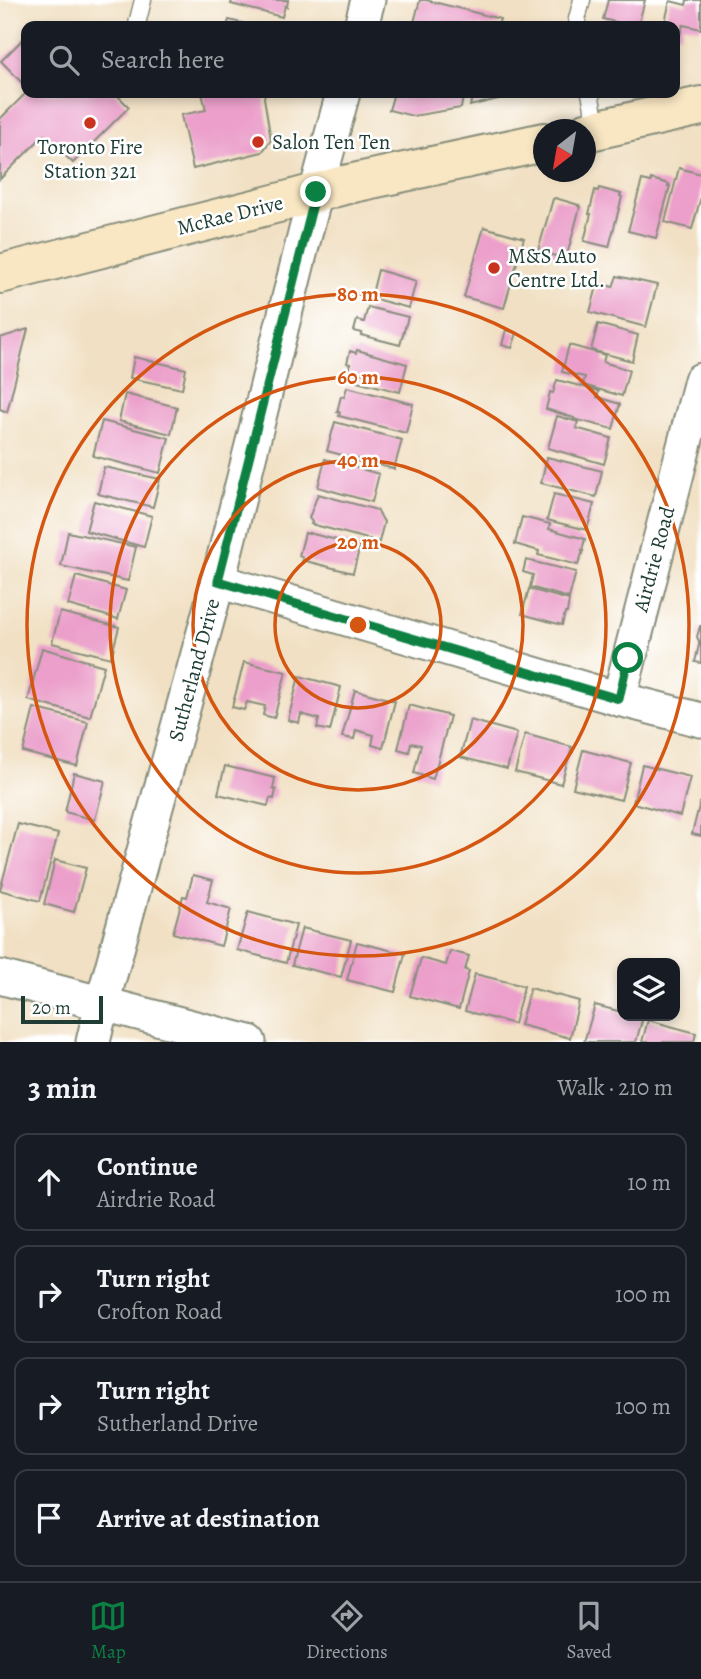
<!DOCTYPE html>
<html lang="en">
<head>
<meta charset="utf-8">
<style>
  body { margin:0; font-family:Alegreya,serif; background:#242831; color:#f1f3f6 }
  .controls { position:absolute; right:21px; bottom:21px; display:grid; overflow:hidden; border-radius:14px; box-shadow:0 4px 10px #0003 }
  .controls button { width:63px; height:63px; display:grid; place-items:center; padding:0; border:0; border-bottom:2px solid #363941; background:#171b24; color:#f1f3f6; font:35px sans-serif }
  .compass { position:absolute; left:533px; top:119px; width:63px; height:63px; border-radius:50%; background:#171b24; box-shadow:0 4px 10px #0003; rotate:211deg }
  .scale { position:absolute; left:21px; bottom:18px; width:82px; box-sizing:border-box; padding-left:7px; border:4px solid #1f3d34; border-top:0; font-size:19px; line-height:24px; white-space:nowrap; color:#1f3d34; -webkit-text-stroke:5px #fff; paint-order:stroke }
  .stop { position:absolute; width:21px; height:21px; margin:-16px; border:5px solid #0b8043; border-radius:50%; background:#fff }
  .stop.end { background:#0b8043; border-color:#fff; box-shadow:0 2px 7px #0008 }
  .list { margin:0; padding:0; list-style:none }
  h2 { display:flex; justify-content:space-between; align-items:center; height:91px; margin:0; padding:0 28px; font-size:30px }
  h2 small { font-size:23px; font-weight:400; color:#9ea1a6 }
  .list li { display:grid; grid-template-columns:46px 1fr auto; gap:21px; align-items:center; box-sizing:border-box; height:98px; margin:0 14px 14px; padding:0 14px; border:2px solid #363941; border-radius:14px }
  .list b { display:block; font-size:26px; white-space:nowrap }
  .list p { margin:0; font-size:23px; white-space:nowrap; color:#9ea1a6 }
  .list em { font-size:23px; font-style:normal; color:#9ea1a6 }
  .icon { flex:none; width:38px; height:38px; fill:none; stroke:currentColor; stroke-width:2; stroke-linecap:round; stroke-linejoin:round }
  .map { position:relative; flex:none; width:701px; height:1042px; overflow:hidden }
  .search { position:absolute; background:#171b24; box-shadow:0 4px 10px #0003; left:21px; right:21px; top:21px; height:77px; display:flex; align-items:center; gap:18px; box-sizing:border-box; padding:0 24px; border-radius:14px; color:#9ea1a6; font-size:26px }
  .sheet { height:539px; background:#171b24 }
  nav { display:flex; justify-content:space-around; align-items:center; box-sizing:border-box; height:98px; border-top:2px solid #363941; background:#171b24; font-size:19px; color:#9ea1a6 }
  nav a { display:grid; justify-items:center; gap:4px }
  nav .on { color:#0b8043 }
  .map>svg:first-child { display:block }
  .building { fill:#eb9fca }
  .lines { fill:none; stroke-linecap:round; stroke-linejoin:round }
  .lane-casing { stroke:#888e7c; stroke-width:19 }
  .street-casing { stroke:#888e7c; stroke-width:37 }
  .secondary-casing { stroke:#888e7c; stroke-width:42 }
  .lane { stroke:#fff; stroke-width:16 }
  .street { stroke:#fff; stroke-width:33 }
  .secondary { stroke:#f9e7c3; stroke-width:38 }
  .route { stroke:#0b8043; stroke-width:9 }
  .ring { fill:none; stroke:#d45610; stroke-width:3.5 }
  .poi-dot { fill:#c8321e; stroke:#fff; stroke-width:2.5 }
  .labels { text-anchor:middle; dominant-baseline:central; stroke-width:5; stroke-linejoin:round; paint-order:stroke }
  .poi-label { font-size:21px; fill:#1f3d34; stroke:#fff; text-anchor:start }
  .street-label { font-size:21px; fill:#1f3d34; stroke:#fff }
  .centre { fill:#d45610; stroke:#fff; stroke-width:3.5 }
  .ring-label { font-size:21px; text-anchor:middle; font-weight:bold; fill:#d45610; stroke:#fff; stroke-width:5; stroke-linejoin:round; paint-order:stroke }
</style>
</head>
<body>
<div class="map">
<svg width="701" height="1042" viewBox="0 0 701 1042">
  <rect width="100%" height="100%" fill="#fff"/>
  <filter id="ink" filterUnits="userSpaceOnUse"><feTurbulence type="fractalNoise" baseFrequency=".0143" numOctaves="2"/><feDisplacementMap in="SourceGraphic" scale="14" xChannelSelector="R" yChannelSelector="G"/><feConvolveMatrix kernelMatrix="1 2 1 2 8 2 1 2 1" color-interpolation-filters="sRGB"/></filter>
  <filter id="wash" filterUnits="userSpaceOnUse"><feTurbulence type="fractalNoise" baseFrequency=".00686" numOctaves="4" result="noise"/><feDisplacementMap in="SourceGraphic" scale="28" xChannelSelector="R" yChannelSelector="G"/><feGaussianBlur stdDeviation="1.57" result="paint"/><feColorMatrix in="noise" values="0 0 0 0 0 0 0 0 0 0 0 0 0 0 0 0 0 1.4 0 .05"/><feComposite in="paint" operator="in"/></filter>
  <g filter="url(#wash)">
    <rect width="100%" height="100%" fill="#f1e0c3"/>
    <g id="blocks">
      <g class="building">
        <polygon points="232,0 288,0 287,7 285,6 282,17 231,4"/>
        <polygon points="420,0 426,0 500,19 498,26 413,26"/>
        <polygon points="608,0 645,0 638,26 631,26 603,19"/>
        <polygon points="687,0 701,0 701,29 683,25 680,35 675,33 675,26 664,26 670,1 686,5"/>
        <polygon points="229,20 250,25 250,26 227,26"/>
        <polygon points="26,36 26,87 1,61"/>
        <polygon points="26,93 115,93 129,107 73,163 44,135 0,179 0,119"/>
        <polygon points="202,93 265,93 264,98 271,140 262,152 193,169 181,115 206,110"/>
        <polygon points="394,93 464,93 461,108 413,116 389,110"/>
        <polygon points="473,93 512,93 511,96 470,106"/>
        <polygon points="679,168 701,174 701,197 692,229 665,222"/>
        <polygon points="651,179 669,184 668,186 670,186 656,238 628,231 642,180 651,182"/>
        <polygon points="599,188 621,194 620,196 622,197 609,247 584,241 591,214 589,214 595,190 598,191"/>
        <polygon points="555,198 579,205 578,206 580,207 566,259 538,251 553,199"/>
        <polygon points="484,227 524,238 504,308 464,297"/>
        <polygon points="378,270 416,281 409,308 371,298"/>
        <polygon points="617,276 657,285 646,327 590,312 598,283 613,287"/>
        <polygon points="368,307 408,317 400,345 361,335 362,333 354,331 357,320 364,322"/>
        <polygon points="598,324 638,335 632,361 591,350"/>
        <polygon points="28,329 7,412 0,409 0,338"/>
        <polygon points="506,330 517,333 512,348 502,345"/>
        <polygon points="569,345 605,355 603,362 629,370 622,396 583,385 585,377 562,372"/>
        <polygon points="357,350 407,364 400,392 349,379 350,376 348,375 350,364 347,363 350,351 356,353"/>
        <polygon points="134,357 186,369 182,389 130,378"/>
        <polygon points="557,380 599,391 597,397 620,404 613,429 574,419 574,418 546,409 550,392 553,393"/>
        <polygon points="347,387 413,404 406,433 339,416 340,412 337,412 341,396 344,397"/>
        <polygon points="125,394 177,407 171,434 119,421"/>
        <polygon points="557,416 578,422 576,428 611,438 604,464 548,448"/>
        <polygon points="102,421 169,438 160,473 93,456"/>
        <polygon points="335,422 402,440 394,469 327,451"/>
        <polygon points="547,457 602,471 596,497 541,483"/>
        <polygon points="325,459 379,474 372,502 318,487"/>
        <polygon points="104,467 160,479 153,507 98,494"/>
        <polygon points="318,494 377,510 384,522 379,542 311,524 312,522 309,518"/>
        <polygon points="554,494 594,504 587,530 547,520"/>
        <polygon points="94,501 152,516 144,547 86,531"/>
        <polygon points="522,517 550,524 549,529 585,539 582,551 583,551 578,565 538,555 539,551 515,544"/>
        <polygon points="68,532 136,547 128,581 61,566"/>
        <polygon points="305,533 309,534 309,533 360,546 353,573 302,560 303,558 299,556"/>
        <polygon points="526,560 576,572 569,598 530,587 533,575 523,572"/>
        <polygon points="76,576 126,590 118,619 68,605"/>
        <polygon points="529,589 569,600 567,613 565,613 562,625 522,614"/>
        <polygon points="60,612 119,627 111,658 52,643"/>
        <polygon points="700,626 701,626 701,663 695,662 699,645 699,641 697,637"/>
        <polygon points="42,648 104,666 90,717 28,700"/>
        <polygon points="244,662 286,672 274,718 263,715 265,706 247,702 244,710 232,707"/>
        <polygon points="299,676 341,687 330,731 317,728 319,719 301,714 299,723 288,720"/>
        <polygon points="355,690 395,701 383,748 372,745 374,735 356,730 354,739 342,737"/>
        <polygon points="409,705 450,716 433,779 414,773 421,745 411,743 409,752 398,749"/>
        <polygon points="34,708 88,722 77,766 23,752"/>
        <polygon points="470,720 517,733 507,769 460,757"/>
        <polygon points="525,734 572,747 561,784 515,772"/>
        <polygon points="583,750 631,763 621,800 573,788"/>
        <polygon points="642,765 690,777 680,816 633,803"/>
        <polygon points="225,766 275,778 273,789 276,790 274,799 270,798 268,806 218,794"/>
        <polygon points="74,773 105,781 95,820 65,812"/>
        <polygon points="700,802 701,802 701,836 692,834"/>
        <polygon points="18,824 58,834 40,901 0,890"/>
        <polygon points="55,860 86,868 74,912 44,904"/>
        <polygon points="193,875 213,880 207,902 231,909 221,946 173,933 183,896 187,897"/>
        <polygon points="248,912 296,925 286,963 237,950"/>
        <polygon points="302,928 351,940 341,977 292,965"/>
        <polygon points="357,942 405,954 395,992 347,980"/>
        <polygon points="450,951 469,956 465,970 469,971 459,1009 410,996 421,958 446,965"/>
        <polygon points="475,974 524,986 514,1024 465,1011"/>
        <polygon points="530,988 579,1001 570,1038 520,1025"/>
        <polygon points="595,1005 622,1012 622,1016 643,1017 636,1042 584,1042"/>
        <polygon points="648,1020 696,1033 694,1042 642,1042"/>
      </g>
    </g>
  </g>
  <g filter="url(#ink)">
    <use href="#blocks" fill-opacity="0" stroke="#888e7c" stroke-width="2"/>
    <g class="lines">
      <defs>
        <g id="lane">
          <polyline points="137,24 143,0"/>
          <polyline points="578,26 577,19 582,0"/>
          <polyline points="590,93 597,129"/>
        </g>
        <g id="street">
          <polyline points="361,26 368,0"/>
          <polyline points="218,581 619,699 701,720"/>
          <polyline points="619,699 701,380"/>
          <polyline points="0,977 249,1042"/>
          <polyline points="93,1042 102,1004 218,581 306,230 343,93"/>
        </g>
        <g id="secondary">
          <polyline points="586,132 701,106"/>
          <polyline points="0,274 286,201 344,185 544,142"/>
        </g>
      </defs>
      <use href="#lane" class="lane-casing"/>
      <use href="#street" class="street-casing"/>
      <use href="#secondary" class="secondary-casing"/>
      <use href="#lane" class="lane"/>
      <use href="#street" class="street"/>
      <use href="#secondary" class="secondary"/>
    </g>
  </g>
  <g class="lines" filter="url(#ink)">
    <polyline class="route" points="316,192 218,581 619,699 628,658"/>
  </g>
  <g class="ring">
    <circle cx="358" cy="625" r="83"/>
    <circle cx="358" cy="625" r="165"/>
    <circle cx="358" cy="625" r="248"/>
    <circle cx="358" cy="625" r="331"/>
  </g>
  <g class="poi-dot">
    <circle cx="90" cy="123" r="7"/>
    <circle cx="258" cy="142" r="7"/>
    <circle cx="494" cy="268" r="7"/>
  </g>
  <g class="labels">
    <g class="poi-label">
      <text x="272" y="142">Salon Ten Ten</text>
      <text x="90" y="147" text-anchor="middle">Toronto Fire<tspan x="90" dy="24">Station 321</tspan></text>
      <text x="508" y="256">M&amp;S Auto<tspan x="508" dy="24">Centre Ltd.</tspan></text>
    </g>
    <g class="street-label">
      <text transform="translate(230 215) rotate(-14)">McRae Drive</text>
      <text transform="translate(654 559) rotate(-75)">Airdrie Road</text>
      <text transform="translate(194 670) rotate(-75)">Sutherland Drive</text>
    </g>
  </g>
  <circle cx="358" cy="625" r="10" class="centre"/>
  <g class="ring-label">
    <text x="358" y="301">80 m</text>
    <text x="358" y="384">60 m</text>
    <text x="358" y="467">40 m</text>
    <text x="358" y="549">20 m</text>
  </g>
</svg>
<div class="controls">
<button><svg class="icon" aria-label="layers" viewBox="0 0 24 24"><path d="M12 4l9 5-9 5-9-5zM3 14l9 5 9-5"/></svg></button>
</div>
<svg class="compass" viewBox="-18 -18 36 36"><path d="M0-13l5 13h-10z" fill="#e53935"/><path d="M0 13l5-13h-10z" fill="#9ea1a6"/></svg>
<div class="scale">20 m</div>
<div class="stop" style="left:628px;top:658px"></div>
<div class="stop end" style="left:316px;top:192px"></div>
<div class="search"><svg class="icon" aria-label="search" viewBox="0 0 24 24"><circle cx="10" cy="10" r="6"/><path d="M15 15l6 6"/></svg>Search here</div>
</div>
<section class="sheet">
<h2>3 min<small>Walk · 210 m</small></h2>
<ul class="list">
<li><svg class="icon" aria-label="ahead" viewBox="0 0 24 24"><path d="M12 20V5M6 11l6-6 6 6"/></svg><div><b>Continue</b><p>Airdrie Road</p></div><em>10 m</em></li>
<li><svg class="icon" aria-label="right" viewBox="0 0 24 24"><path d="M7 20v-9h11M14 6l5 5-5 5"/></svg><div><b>Turn right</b><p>Crofton Road</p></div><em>100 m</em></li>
<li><svg class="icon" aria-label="right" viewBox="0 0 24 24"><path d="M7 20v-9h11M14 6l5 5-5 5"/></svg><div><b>Turn right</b><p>Sutherland Drive</p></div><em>100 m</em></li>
<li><svg class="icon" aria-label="arrive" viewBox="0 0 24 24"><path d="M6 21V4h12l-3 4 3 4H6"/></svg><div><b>Arrive at destination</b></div></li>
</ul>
</section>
<nav>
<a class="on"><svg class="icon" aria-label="map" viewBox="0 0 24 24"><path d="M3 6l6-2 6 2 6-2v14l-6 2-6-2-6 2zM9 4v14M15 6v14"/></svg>Map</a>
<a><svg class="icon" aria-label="directions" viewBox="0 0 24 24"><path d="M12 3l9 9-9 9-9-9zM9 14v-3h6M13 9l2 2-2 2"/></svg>Directions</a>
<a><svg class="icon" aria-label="saved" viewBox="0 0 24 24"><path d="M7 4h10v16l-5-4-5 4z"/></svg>Saved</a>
</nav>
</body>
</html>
